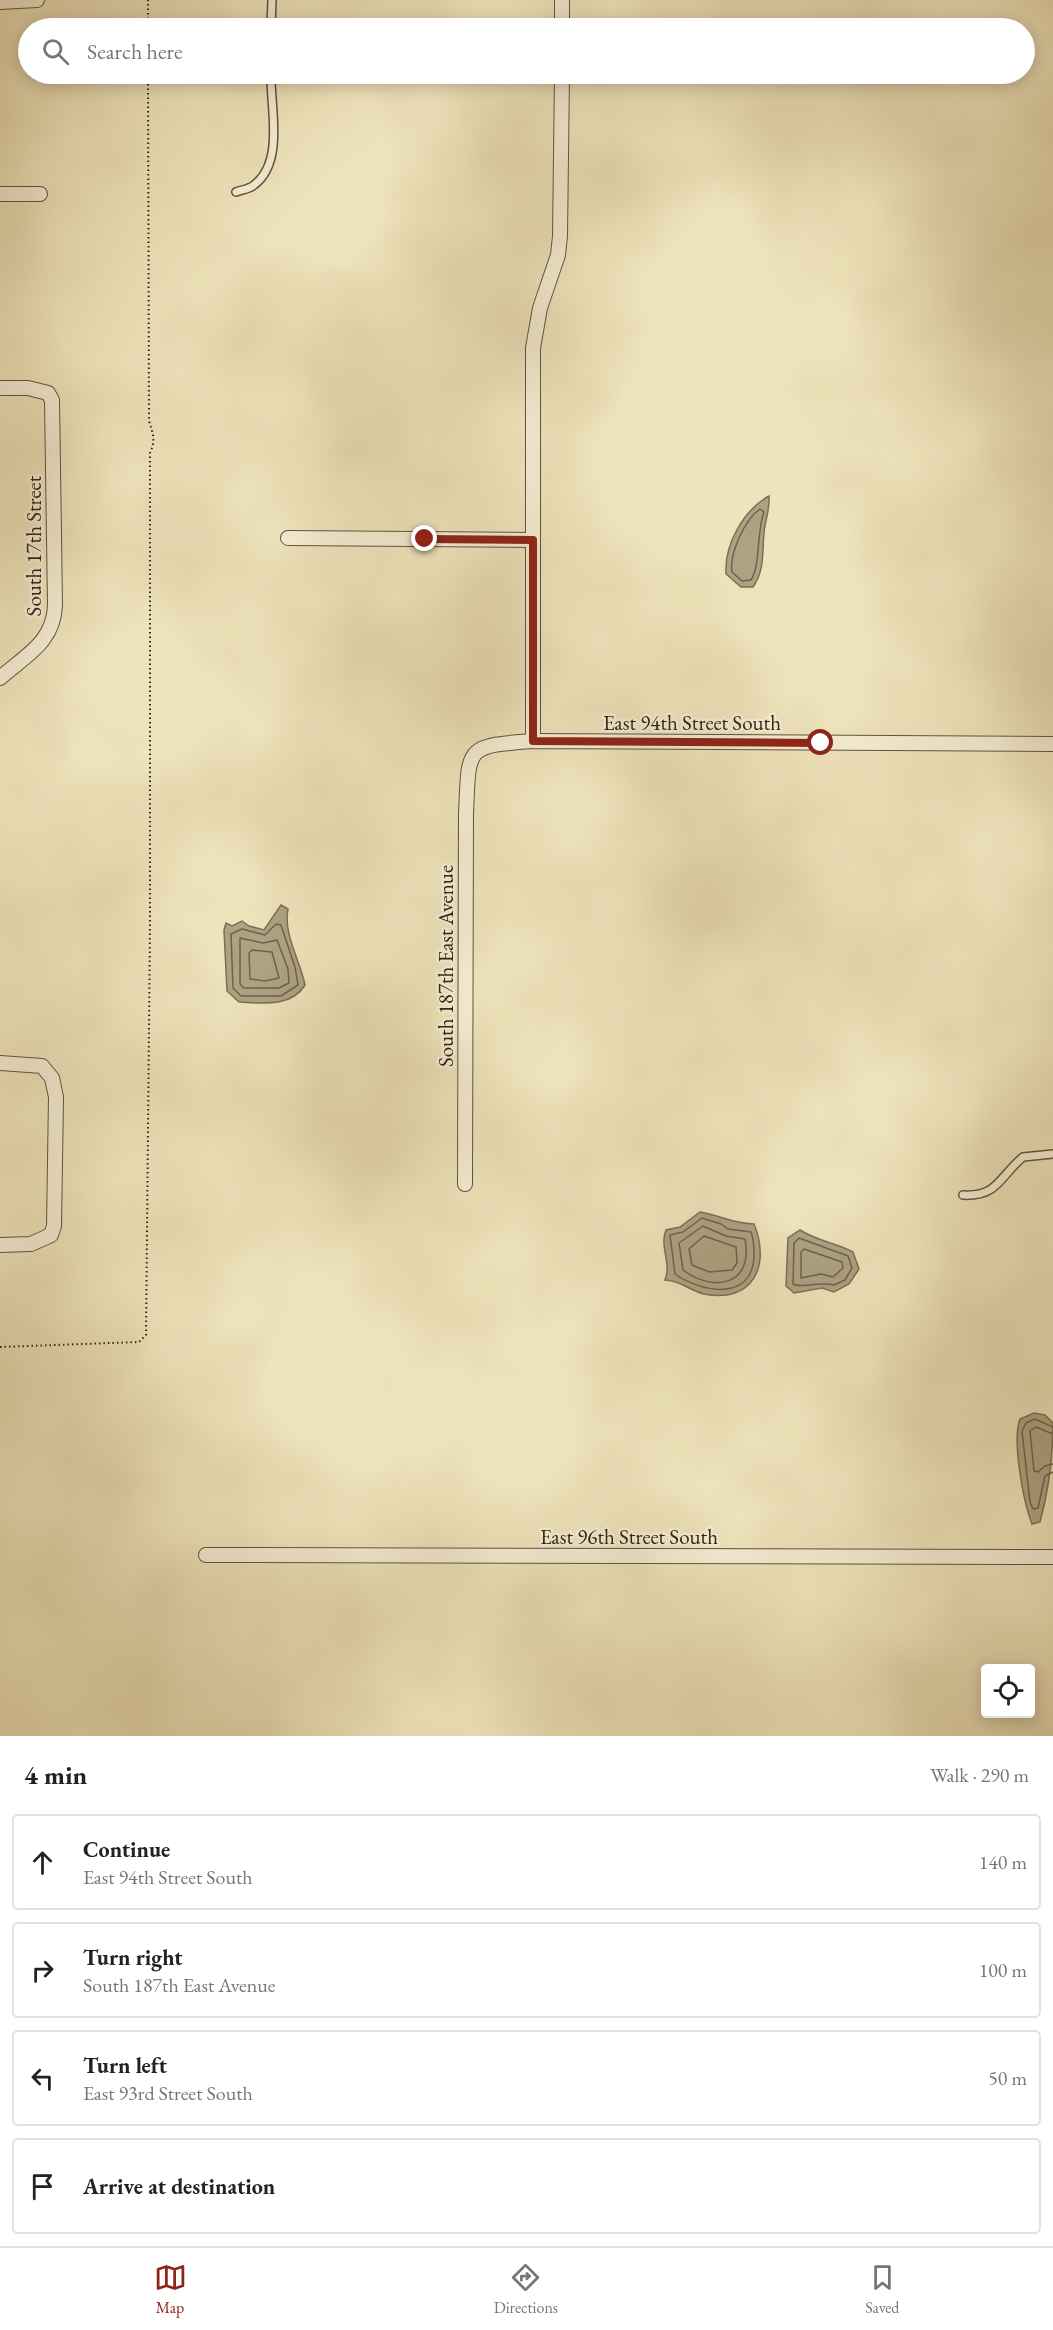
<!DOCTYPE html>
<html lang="en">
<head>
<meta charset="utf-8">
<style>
  body { margin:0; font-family:"EB Garamond",serif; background:#f2f2f2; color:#222 }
  .controls { position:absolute; right:18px; bottom:18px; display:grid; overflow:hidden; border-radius:6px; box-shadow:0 3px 15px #0003 }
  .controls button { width:54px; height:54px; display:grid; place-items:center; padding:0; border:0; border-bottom:2px solid #e0e0e0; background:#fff; color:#222; font:30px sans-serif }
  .stop { position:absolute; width:18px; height:18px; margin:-14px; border:4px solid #8f2418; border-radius:50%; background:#fff }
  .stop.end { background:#8f2418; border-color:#fff; box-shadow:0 2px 6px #0008 }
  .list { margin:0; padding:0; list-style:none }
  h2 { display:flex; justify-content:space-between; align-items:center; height:78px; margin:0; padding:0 24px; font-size:26px }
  h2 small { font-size:20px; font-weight:400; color:#767676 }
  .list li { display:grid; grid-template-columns:39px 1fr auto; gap:18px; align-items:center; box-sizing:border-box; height:96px; margin:0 12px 12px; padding:0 12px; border:2px solid #e0e0e0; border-radius:6px }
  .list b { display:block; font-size:22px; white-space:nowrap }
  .list p { margin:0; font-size:20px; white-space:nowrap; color:#767676 }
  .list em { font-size:20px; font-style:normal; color:#767676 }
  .icon { flex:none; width:33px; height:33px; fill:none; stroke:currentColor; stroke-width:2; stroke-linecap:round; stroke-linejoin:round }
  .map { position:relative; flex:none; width:1053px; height:1736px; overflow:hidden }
  .search { position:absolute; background:#fff; box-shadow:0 3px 15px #0003; left:18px; right:18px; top:18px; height:66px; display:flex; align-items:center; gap:15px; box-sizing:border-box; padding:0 21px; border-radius:33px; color:#767676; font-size:22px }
  .sheet { height:510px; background:#fff }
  nav { display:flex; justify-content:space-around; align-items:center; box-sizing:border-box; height:84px; border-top:2px solid #e0e0e0; background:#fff; font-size:16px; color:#767676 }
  nav a { display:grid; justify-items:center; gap:3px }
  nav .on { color:#8f2418 }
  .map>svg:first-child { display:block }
  .water { fill:#ada282; stroke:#7b6f56; stroke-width:1.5 }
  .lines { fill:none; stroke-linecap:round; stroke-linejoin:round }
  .shore { stroke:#6e624b; stroke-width:1.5 }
  .service-casing { stroke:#60533e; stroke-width:10 }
  .minor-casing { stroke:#60533e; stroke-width:16 }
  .path { stroke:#302314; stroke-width:2; stroke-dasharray:1.5 3; stroke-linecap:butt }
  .service { stroke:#f4edd3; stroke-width:7 }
  .minor { stroke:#f4edd3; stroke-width:14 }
  .route { stroke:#8f2418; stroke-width:8 }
  .labels { text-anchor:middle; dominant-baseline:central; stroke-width:5; stroke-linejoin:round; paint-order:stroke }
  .street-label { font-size:21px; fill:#302314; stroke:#f4edd3 }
</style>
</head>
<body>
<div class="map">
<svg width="1053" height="1736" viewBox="0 0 1053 1736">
  <rect width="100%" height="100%" fill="#eee3bb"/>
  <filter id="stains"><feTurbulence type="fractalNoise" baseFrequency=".00333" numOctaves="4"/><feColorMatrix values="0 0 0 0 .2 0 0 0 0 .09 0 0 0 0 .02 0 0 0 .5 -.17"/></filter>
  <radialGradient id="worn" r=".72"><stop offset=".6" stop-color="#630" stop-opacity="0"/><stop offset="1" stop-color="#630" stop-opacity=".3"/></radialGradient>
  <g class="water">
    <path d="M769,496c1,15 -4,23 -5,37 -2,19 1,37 -11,54h-12l-15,-13c-2,-30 18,-64 43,-78z"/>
    <path d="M281,905l7,4c-5,25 12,51 17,76 -14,23 -44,18 -66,17l-12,-11 -3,-61 2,-7 6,3 10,-5 7,5 15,4z"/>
    <path d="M700,1212c22,4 31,11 54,12 17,41 -1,80 -50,70 -13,-3 -25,-14 -39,-14 7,-17 -6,-34 1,-50l14,-3z"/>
    <path d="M800,1230c17,11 36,13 53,22l6,17 -10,15 -15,8 -12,-4 -28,5 -8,-7 2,-48z"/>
    <path d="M1034,1413l11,2 8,8c0,35 -4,66 -13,99l-8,2c-9,-23 -20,-84 -12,-105z"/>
  </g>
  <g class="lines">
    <g class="shore">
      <path d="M760,509l4,3c-8,22 -3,52 -13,68l-9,1 -10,-9c-3,-18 13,-53 28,-63z"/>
      <polygon points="276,924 281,925 295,967 298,985 281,996 241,996 233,988 231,934 242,929 265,935"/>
      <polygon points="240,938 263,943 277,940 288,969 289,983 279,988 244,988 240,984"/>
      <polygon points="252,950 272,952 279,978 265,981 250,979 249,953"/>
      <path d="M702,1218l19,6 7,5 23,3c3,8 3,14 3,23 -1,47 -52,38 -79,19l-5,-39 13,-3z"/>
      <path d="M703,1226l23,10 19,3c9,45 -30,55 -62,31l-4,-27z"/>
      <polygon points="704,1236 736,1247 737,1263 732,1270 709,1272 692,1265 689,1249"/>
      <path d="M799,1238l49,18 4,12 -7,12 -11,5c-14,-4 -32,4 -41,-1l1,-41z"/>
      <polygon points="804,1249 842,1262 843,1268 833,1277 821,1274 801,1278 801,1252"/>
      <polyline points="1053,1427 1035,1419 1026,1423 1022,1431 1030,1502 1033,1509 1038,1508 1045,1476 1053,1472"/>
      <polyline points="1053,1434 1036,1427 1030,1431 1034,1471 1038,1472 1045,1466 1053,1464"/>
    </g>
    <defs>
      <g id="service">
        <polyline points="271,28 272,0"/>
        <path d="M236,192c5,-2 14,-3 18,-7 31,-23 16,-78 17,-111"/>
        <path d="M963,1195c35,2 36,-18 60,-38l30,-3"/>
      </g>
      <g id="minor">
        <polyline points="0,2 37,0"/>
        <polyline points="562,28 562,0"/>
        <polyline points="0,194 40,194"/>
        <path d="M0,388h28l20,5 4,7 3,205c-1,37 -29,50 -55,73"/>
        <polyline points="288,538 533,540"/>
        <polyline points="533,741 533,348 540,308 558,255 560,236 562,74"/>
        <polyline points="0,1063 42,1066 52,1078 56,1097 54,1226 51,1235 31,1244 0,1245"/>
        <path d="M465,1184l1,-370c3,-67 -2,-68 67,-73l520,3"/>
        <polyline points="206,1555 1053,1557"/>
      </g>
    </defs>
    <use href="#service" class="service-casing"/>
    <use href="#minor" class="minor-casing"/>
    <g class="path">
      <polyline points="148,28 148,0"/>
      <path d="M0,1347l139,-5 7,-7 4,-409v-473c6,-13 3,-19 -1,-32l-1,-347"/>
    </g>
    <use href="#service" class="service"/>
    <use href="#minor" class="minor"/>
  </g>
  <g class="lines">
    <polyline class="route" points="425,539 533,540 533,741 821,743"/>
  </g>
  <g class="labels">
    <g class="street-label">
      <text transform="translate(33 546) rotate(-90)">South 17th Street</text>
      <text x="692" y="722">East 94th Street South</text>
      <text transform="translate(445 966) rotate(-90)">South 187th East Avenue</text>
      <text x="629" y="1536">East 96th Street South</text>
    </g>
  </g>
  <rect width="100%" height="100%" filter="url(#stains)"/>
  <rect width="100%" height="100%" fill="url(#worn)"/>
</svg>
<div class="controls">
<button><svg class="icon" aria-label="locate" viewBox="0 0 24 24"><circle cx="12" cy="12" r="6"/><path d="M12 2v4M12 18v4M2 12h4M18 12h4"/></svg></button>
</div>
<div class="stop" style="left:821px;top:743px"></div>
<div class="stop end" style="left:425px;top:539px"></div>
<div class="search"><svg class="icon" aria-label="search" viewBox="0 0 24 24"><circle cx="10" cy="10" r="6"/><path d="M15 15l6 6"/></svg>Search here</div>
</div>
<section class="sheet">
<h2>4 min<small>Walk · 290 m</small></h2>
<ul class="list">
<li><svg class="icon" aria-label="ahead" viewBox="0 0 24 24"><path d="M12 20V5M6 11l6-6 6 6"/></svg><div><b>Continue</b><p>East 94th Street South</p></div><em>140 m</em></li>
<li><svg class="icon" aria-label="right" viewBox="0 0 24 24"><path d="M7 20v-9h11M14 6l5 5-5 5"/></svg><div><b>Turn right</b><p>South 187th East Avenue</p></div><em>100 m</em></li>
<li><svg class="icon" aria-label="left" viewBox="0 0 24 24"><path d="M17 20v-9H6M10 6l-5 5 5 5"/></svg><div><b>Turn left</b><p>East 93rd Street South</p></div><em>50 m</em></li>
<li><svg class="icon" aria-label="arrive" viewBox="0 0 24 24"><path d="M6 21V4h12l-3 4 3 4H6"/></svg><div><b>Arrive at destination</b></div></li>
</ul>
</section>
<nav>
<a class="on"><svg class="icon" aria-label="map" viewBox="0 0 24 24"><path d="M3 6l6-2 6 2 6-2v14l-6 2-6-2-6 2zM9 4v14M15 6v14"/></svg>Map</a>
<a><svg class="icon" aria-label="directions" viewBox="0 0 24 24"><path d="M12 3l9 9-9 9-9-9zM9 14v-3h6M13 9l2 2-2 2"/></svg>Directions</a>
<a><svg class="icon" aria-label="saved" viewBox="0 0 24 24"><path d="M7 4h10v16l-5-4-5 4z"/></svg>Saved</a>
</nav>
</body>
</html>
